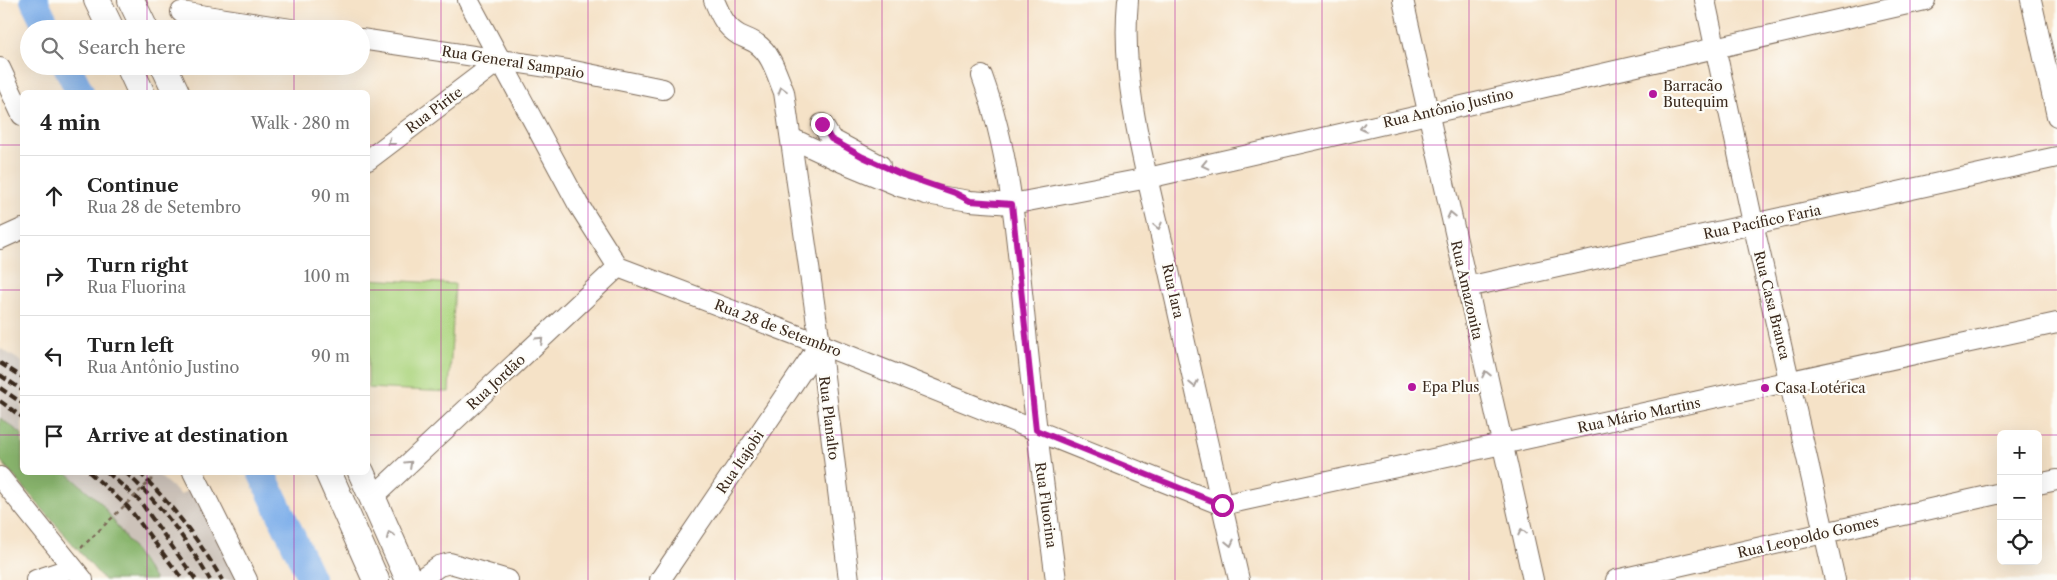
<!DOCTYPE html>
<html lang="en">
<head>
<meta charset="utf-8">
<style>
  body { margin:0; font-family:"Libre Caslon Text",serif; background:#f6f6f6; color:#222 }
  .controls { position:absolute; right:15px; bottom:15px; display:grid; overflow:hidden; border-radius:8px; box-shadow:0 5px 20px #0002 }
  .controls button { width:45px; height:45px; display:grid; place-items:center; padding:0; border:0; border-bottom:1px solid #e0e0e0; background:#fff; color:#222; font:25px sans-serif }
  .stop { position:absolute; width:15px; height:15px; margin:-11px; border:4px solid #b5179e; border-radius:50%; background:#fff }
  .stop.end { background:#b5179e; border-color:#fff; box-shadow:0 1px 5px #0008 }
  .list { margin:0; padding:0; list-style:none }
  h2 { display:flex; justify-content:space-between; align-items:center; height:65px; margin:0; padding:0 20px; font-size:21px }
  h2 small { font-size:16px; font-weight:400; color:#767676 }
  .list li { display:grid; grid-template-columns:32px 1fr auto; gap:15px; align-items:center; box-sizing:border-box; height:80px; padding:0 20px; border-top:1px solid #e0e0e0 }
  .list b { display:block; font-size:19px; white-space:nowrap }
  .list p { margin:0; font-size:16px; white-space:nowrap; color:#767676 }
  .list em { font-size:16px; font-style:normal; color:#767676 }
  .icon { flex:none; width:28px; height:28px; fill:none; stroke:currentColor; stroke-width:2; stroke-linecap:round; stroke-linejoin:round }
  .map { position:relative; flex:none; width:2057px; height:580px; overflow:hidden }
  .search { position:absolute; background:#fff; box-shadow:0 5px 20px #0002; left:20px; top:20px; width:350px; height:55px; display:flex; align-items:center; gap:12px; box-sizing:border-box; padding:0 18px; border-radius:28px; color:#767676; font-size:19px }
  .panel { position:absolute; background:#fff; box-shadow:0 5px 20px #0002; left:20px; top:90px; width:350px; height:385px; border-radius:8px }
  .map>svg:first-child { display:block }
  .industrial { fill:#ccc2b9 }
  .green { fill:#add580; stroke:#74804f }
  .forest { fill:#8ab66e; stroke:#627046 }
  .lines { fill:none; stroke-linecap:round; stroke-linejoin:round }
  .river { stroke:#7eafea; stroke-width:28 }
  .minor-casing { stroke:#7c6a59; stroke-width:22 }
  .major-casing { stroke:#7c6a59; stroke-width:28 }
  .path { stroke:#7c6a59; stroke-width:2.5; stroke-dasharray:4 4; stroke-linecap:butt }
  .minor { stroke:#fff; stroke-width:20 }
  .major { stroke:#fff; stroke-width:26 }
  .rail { stroke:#3b2a1e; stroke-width:4; stroke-dasharray:8 4; stroke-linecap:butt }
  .path-bridge { stroke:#7c6a59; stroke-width:2.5; stroke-dasharray:4 4; stroke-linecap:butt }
  .oneway { stroke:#a79f9a }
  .route { stroke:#b5179e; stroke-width:6 }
  .grid { fill:none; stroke:#b5179e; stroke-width:1; stroke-opacity:0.55 }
  .poi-dot { fill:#b5179e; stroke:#fdfcf7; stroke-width:2 }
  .labels { text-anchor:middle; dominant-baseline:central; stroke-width:4.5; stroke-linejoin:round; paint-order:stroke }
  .street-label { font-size:14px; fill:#3b2a1e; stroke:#fdfcf7 }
  .poi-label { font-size:14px; fill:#3b2a1e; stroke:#fdfcf7; text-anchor:start }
</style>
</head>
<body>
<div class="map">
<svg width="2057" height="580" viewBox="0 0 2057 580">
  <rect width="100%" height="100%" fill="#fdfcf7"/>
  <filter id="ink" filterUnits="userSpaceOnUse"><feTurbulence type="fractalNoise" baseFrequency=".02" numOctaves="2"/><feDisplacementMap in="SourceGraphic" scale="10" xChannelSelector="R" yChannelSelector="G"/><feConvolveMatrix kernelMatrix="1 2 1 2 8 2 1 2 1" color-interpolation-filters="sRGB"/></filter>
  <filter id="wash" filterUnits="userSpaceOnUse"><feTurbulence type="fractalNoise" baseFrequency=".0096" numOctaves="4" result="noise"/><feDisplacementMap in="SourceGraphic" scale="20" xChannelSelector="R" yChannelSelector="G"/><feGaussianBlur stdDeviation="1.12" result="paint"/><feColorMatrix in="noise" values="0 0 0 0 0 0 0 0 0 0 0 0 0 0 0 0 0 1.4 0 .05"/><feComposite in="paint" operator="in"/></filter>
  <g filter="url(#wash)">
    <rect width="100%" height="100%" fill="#f5e2c7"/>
    <polygon class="industrial" points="0,348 22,362 22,472 156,473 181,495 200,482 245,580 115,580 0,452"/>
    <polygon class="green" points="368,279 455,284 449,392 368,388"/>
    <polygon class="forest" points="0,418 22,434 22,472 67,473 101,503 155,580 104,580 0,460"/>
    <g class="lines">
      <g class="river">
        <polyline points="34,0 48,29"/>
        <polyline points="67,66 80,92"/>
        <polyline points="261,472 312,580"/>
      </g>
    </g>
  </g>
  <g filter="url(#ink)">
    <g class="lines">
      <defs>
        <g id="minor">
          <polyline points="468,0 578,204 618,267 820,344 1222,505 2057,323"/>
          <path d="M714,0c6,14 11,27 25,35 6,3 13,5 18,9 15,10 20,32 27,48l36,252 29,236"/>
          <path d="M1128,0c-8,86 19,174 38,258 24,107 48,215 73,322"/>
          <polyline points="1403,0 1533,580"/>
          <polyline points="1705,0 1753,223 1835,580"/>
          <polyline points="2031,0 2057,116"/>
          <polyline points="181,12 291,29"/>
          <polyline points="361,39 574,71 663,89"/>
          <polyline points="0,68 22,115"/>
          <path d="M982,76c30,82 35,170 44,256 8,83 19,165 30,248"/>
          <polyline points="822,124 831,139 880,165"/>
          <polyline points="791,138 842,162 902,187 926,194 970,201 1012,204 1148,178 1925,0"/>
          <polyline points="368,160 500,60"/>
          <polyline points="0,239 22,229"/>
          <polyline points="1467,287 2057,157"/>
          <polyline points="193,472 247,580"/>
          <polyline points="0,477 83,580"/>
          <polyline points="2038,484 2057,480"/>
          <polyline points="373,497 618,267"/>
          <polyline points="36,580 72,568"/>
          <polyline points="419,580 439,566 450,563 508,580"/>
          <polyline points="660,580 820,344"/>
          <polyline points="1616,580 2001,493"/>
        </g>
        <g id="major">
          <polyline points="97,0 111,29"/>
          <polyline points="131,0 145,29"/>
          <polyline points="129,66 141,92"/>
          <polyline points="164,66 176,92"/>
          <polyline points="328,472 376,580"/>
          <polyline points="361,472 409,580"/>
        </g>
      </defs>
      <use href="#minor" class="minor-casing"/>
      <use href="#major" class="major-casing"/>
      <polyline class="path" points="148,472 152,479"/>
      <use href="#minor" class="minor"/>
      <use href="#major" class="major"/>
      <g class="rail">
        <polyline points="0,363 22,377"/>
        <polyline points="0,375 22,390"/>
        <polyline points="0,388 22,403"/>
        <polyline points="0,401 22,417"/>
        <polyline points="89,472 128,507 183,580"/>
        <polyline points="107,472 139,500 196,580"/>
        <path d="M125,472c34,30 63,70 85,108"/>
        <path d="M139,472c32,32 61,69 83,108"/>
      </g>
      <polyline class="path-bridge" points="81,548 152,479"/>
    </g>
    <defs><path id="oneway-chevron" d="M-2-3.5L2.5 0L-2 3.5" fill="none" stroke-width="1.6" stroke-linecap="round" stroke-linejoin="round" transform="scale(1.25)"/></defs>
    <g class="oneway">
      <use href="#oneway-chevron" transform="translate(782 90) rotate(-106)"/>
      <use href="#oneway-chevron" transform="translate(1363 128) rotate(167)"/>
      <use href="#oneway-chevron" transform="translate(391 142) rotate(143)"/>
      <use href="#oneway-chevron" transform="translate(1205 165) rotate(167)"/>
      <use href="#oneway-chevron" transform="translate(1451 215) rotate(-103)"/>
      <use href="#oneway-chevron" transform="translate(1158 226) rotate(77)"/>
      <use href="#oneway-chevron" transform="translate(540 340) rotate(-43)"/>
      <use href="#oneway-chevron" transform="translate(1486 374) rotate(-103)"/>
      <use href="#oneway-chevron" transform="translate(1194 384) rotate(77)"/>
      <use href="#oneway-chevron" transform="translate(409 464) rotate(-43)"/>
      <use href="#oneway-chevron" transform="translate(1522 532) rotate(-103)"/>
      <use href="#oneway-chevron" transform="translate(390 535) rotate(-113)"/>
      <use href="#oneway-chevron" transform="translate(1230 543) rotate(77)"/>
    </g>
  </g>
  <g class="lines" filter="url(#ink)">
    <polyline class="route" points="822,124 831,139 863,157 903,175 955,193 970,201 1012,204 1036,430 1222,505"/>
  </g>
  <path class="grid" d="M147,0v29M294,0v29M441,0v580M588,0v580M735,0v580M882,0v580M1028,0v580M1175,0v580M1322,0v580M1469,0v580M1616,0v580M1763,0v580M1910,0v580M147,66v26M294,66v26M0,145h22M368,145h1689M0,290h22M368,290h1689M0,435h22M368,435h1633M2038,435h19M147,472v108M294,472v108"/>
  <g class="poi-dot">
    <circle cx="1653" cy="94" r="5"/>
    <circle cx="1412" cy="387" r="5"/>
    <circle cx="1765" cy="388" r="5"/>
  </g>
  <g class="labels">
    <g class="street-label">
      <text transform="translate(513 62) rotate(9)">Rua General Sampaio</text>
      <text transform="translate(1448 108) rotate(-13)">Rua Antônio Justino</text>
      <text transform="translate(434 110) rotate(-37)">Rua Pirite</text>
      <text transform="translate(1762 222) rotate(-12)">Rua Pacífico Faria</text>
      <text transform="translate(1467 290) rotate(77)">Rua Amazonita</text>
      <text transform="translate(1173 291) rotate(77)">Rua Iara</text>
      <text transform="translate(1772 305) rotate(76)">Rua Casa Branca</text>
      <text transform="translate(778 328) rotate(21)">Rua 28 de Setembro</text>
      <text transform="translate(496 382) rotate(-43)">Rua Jordão</text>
      <text transform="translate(1639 415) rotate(-12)">Rua Mário Martins</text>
      <text transform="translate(829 418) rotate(83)">Rua Planalto</text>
      <text transform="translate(740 462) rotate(-56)">Rua Itajobi</text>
      <text transform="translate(1046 505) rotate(82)">Rua Fluorina</text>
      <text transform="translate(1808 537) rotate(-13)">Rua Leopoldo Gomes</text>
    </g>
    <g class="poi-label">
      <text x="1663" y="86">Barracão<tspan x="1663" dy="16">Butequim</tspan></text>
      <text x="1422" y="387">Epa Plus</text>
      <text x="1775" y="388">Casa Lotérica</text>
    </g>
  </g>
</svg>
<div class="controls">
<button>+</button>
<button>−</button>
<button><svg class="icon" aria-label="locate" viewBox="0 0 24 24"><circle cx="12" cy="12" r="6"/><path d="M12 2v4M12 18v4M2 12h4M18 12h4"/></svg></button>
</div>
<div class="stop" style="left:1222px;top:505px"></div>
<div class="stop end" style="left:822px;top:124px"></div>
<div class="search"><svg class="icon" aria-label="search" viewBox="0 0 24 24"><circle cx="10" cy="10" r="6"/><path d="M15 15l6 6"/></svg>Search here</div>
<section class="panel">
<h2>4 min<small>Walk · 280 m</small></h2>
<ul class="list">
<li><svg class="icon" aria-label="ahead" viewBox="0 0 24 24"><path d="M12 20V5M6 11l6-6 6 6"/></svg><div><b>Continue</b><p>Rua 28 de Setembro</p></div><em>90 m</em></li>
<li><svg class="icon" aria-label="right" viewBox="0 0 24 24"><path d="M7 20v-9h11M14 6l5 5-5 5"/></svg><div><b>Turn right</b><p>Rua Fluorina</p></div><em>100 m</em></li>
<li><svg class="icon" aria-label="left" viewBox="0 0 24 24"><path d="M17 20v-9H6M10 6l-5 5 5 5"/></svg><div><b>Turn left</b><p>Rua Antônio Justino</p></div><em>90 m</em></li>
<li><svg class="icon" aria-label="arrive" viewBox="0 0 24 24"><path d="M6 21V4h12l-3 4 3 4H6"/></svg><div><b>Arrive at destination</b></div></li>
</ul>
</section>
</div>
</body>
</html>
